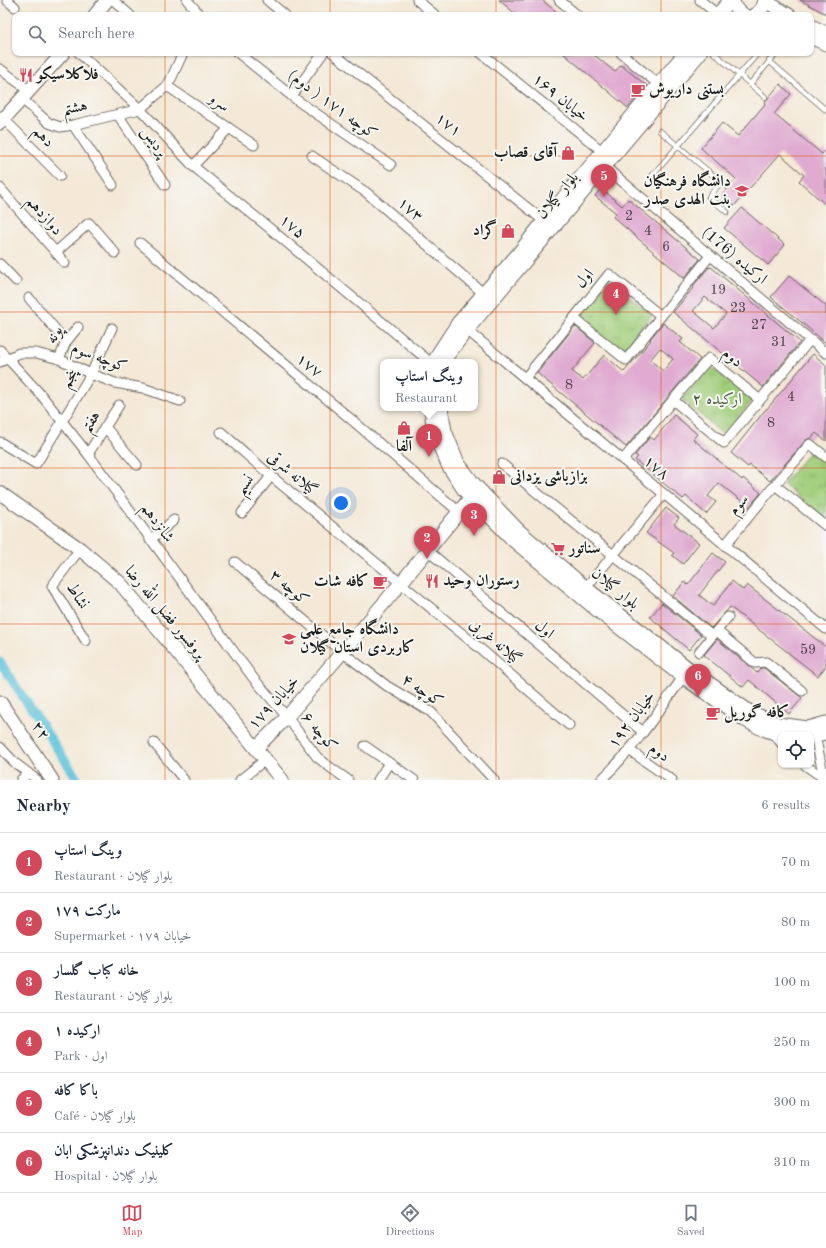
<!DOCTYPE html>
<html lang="en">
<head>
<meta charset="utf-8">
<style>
  body { margin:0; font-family:"Old Standard TT",Amiri,serif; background:#f2f2f3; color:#1f2937 }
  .controls { position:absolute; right:12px; bottom:12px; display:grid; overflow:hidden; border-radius:8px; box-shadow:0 1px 3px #0004 }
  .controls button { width:36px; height:36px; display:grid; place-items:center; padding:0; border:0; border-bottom:1px solid #e0e1e3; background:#fff; color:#1f2937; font:20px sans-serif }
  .you { position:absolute; left:341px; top:503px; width:14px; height:14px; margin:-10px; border:3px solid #fff; border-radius:50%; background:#1a73e8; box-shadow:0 0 0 6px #1a73e833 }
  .badge { display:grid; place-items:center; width:26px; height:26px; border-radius:50%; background:#d1495b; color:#fff; font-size:13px; font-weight:700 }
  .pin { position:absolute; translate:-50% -33px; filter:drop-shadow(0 1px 2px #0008) }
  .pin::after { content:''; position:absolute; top:21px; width:14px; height:12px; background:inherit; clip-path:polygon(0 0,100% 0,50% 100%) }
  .popup { position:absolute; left:380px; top:359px; width:98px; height:52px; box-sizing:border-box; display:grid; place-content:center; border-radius:8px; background:#fff; filter:drop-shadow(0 1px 3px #0005); font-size:13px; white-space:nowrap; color:#747a83 }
  .popup b { font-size:15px; color:#1f2937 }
  .popup::after { content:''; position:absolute; left:50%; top:100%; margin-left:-8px; border:8px solid transparent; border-top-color:#fff }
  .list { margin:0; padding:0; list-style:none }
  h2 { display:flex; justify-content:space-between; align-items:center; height:52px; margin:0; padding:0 16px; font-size:17px }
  h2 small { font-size:13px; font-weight:400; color:#747a83 }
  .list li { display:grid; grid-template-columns:26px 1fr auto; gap:12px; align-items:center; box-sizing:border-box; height:60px; padding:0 16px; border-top:1px solid #e0e1e3 }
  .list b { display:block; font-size:15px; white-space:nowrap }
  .list p { margin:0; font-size:13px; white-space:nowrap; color:#747a83 }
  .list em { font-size:13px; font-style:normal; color:#747a83 }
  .icon { flex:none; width:22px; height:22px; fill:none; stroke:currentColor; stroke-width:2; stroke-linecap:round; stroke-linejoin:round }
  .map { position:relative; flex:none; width:826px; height:780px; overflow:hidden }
  .search { position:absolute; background:#fff; box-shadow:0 1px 3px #0004; left:12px; right:12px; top:12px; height:44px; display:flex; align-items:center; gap:10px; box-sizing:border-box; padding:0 14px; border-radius:8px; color:#747a83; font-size:15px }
  .sheet { height:412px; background:#fff }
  nav { display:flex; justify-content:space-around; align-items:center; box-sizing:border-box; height:56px; border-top:1px solid #e0e1e3; background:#fff; font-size:11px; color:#747a83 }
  nav a { display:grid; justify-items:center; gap:2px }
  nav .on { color:#d1495b }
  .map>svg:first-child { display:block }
  .park { fill:url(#park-tufts); stroke:#5e744b }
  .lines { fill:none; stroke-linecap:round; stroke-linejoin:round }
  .canal { stroke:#5dc2db; stroke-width:9 }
  .building { fill:#e0aad1; fill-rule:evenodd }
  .lane-casing { stroke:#68635d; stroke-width:6 }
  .street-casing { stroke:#68635d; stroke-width:11 }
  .secondary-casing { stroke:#68635d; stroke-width:15 }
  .lane { stroke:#fff; stroke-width:4.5 }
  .street { stroke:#fff; stroke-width:9 }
  .secondary { stroke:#fff; stroke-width:13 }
  .grid { fill:none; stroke:#de560d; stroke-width:1; stroke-opacity:0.55 }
  .labels { text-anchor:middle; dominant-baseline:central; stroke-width:4; stroke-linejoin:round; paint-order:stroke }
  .number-label { font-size:14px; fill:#4d4049 }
  .poi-label { font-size:16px; font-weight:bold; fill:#1c1c1c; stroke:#f6f6f2; text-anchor:start }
  .street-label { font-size:16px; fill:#1c1c1c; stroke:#f6f6f2 }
  .park-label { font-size:16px; fill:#4a5a3d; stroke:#f6f6f2 }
</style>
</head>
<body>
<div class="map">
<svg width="826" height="780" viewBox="0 0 826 780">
  <defs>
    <pattern id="park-tufts" width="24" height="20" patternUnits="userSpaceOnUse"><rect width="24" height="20" fill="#a0cd7a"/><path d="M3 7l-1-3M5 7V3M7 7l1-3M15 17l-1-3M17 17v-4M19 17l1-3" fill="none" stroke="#89af69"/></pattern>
  </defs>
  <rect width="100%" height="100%" fill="#f6f6f2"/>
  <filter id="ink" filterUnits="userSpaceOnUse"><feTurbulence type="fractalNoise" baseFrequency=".025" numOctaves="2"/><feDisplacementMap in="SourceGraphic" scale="8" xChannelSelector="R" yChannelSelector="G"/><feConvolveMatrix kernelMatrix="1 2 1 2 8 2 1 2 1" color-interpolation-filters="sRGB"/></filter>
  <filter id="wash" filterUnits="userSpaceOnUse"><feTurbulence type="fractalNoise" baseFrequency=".012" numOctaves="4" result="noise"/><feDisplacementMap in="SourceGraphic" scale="16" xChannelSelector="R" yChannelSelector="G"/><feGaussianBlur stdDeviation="0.9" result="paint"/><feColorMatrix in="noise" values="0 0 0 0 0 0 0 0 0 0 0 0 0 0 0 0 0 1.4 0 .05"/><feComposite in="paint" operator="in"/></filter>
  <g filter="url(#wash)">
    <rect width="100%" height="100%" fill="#f4e8d6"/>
    <g class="park">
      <polygon points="609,279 652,315 622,351 579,316"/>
      <polygon points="710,366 752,401 724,435 682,399"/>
      <polygon points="811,450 826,463 826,517 825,519 783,484"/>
    </g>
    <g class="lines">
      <polyline class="canal" points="0,662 78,780"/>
    </g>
    <g id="blocks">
      <g class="building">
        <polygon points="499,0 542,0 560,15 517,15"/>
        <polygon points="800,0 826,0 826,14"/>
        <polygon points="563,53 592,53 615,72 621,65 647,86 628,108"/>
        <polygon points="780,84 791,94 774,114 822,154 826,149 826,205 799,181 804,175 780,154 734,206 722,195 736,179 701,148 722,123 738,136 765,104 764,103"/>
        <polygon points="601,188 622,206 628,199 700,259 684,278 613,217 616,213 595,196"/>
        <polygon points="742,208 785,245 768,265 724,228"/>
        <path d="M709,267l1,1 1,-1 89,75 -37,45 -90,-75 21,-25 -1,-1zM705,297l21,17 -12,14 -21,-17z"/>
        <polygon points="789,276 826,306 826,343 771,297"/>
        <path d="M663,323l20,16 -3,3 20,17 -74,88 -89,-74 38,-47 20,17 -23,28 11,9 21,-25 20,17 27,-32 -1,-1zM660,348l13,11 -10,12 -13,-11z"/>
        <polygon points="813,354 826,365 826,441 816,433 811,438 806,440 770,481 750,465 748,467 731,453 766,409 767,409"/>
        <polygon points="674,415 697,434 693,439 742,480 743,478 761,493 749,507 719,483 708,496 716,502 706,514 686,496 683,499 635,460 638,457 635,455 650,437 654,440"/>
        <polygon points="666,508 679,518 674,524 699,543 683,564 672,555 674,553 646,533"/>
        <polygon points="713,553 725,562 699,595 713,606 732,581 743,590 747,585 826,647 826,666 818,676 730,607 711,628 673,596 684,582 688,585"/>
        <polygon points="662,603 701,635 689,650 650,617"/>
        <polygon points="717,639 757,673 761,668 764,668 802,698 789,714 749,680 743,687 704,655"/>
      </g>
    </g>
  </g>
  <g filter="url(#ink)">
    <use href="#blocks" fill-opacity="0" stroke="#68635d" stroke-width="1"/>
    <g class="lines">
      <defs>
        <g id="lane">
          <polyline points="714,53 765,97"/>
          <polyline points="769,61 826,110"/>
          <polyline points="750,84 776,54"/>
          <polyline points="660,131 726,186"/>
          <polyline points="652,176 758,53"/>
          <polyline points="721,182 709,197 727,212"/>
        </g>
        <g id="street">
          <polyline points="7,0 15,7"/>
          <polyline points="113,0 130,15"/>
          <polyline points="187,0 200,15"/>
          <polyline points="267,0 285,15"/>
          <polyline points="417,0 435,15"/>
          <polyline points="559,0 577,15"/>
          <polyline points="700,0 718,15"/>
          <polyline points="79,53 140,109 193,166 273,231 430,362"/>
          <polyline points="238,53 298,101 391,165"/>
          <polyline points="333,53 544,221"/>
          <polyline points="481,53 602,151"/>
          <polyline points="621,53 658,84"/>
          <polyline points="0,69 30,91"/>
          <polyline points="167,86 254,145"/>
          <polyline points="292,96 323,53"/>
          <polyline points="22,99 49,123 60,127 73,125 140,109 167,86 171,79 183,53"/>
          <polyline points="118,115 165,185"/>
          <polyline points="1,116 60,176"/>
          <polyline points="73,125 113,185"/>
          <polyline points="312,156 367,193 483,293"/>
          <polyline points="193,166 229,128"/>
          <polyline points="604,166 826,353"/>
          <polyline points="0,188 65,263"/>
          <polyline points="140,243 352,420 459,512"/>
          <polyline points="56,252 89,223 115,253"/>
          <polyline points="0,264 16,281"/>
          <polygon points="609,274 661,316 626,360 574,318"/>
          <polyline points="29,298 66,342"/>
          <polyline points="661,316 710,256"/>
          <polyline points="467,330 826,629"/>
          <polyline points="0,350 42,396 88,454 254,679 287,717 317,757 331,768 348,780"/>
          <polygon points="709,358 760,400 724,443 673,400"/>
          <polyline points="59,359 66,342 78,327"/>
          <polyline points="0,362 19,353 36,353 59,359 91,374 115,383 143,388 180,401"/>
          <polyline points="525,378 574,318"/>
          <polyline points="760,400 810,340"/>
          <polyline points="105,427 137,465"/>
          <polyline points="221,432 271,476 483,651 569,725"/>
          <polyline points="0,442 36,464 91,374 112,328"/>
          <polyline points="88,454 119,405"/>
          <polyline points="826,457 810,444 775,485 826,526"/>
          <polyline points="623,460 673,400"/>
          <polyline points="502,464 712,636"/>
          <polyline points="242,513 271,476"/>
          <polyline points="150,540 174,520"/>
          <polyline points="725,545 775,485"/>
          <polyline points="80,549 52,586 86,641"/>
          <polyline points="427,550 643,732"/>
          <polyline points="235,562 342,652 387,686 431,712 494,780"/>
          <polyline points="583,591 664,494"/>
          <polyline points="717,631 755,663 766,662 802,691"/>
          <polyline points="699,652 728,617"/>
          <polyline points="774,733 781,743"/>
          <polyline points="815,735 824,778"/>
          <polyline points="154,743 184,780"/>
          <polyline points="365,746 414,780"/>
          <polyline points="0,747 15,763 37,780"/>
          <polyline points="629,750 672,780"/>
          <polyline points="805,765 825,779"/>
          <polyline points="21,780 28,773"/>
          <polyline points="240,780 265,760"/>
          <polyline points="378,780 389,763"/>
          <path d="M601,780c32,-30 57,-68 82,-103"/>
        </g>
        <g id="secondary">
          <path d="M733,0c1,8 4,11 11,15"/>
          <polyline points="765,1 789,15"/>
          <polyline points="95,15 107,0"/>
          <polyline points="717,15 731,0"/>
          <path d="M754,15c7,-3 10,-8 11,-15"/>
          <polyline points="811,26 826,33"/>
          <polyline points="811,37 826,44"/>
          <polyline points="0,123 63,53"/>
          <polyline points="434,362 439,352 458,323 518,254 544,221 685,53"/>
          <polyline points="445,362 447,356 467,330 700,53"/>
          <polyline points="431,408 434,434 449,467 464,490 513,540 597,610 683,677 745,720 760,728 774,733 789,735"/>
          <polyline points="441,408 445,431 458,463 474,484 519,531 586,588 689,669 750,712 778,724 808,728 826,723"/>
          <polyline points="0,493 80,549 120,583 282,780"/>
          <polyline points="0,702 52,780"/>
          <polyline points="811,736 826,733"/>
          <polyline points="256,748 287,717 401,583 471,497"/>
        </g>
      </defs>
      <use href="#lane" class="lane-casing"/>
      <use href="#street" class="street-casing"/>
      <use href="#secondary" class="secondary-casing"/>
      <use href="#lane" class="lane"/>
      <use href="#street" class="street"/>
      <use href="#secondary" class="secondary"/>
    </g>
  </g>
  <path class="grid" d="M165,0v15M330,0v15M496,0v15M661,0v15M165,53v727M330,53v727M496,53v727M661,53v727M0,156h826M0,312h826M0,468h826M0,624h826"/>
  <defs>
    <symbol id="restaurant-bare" viewBox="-9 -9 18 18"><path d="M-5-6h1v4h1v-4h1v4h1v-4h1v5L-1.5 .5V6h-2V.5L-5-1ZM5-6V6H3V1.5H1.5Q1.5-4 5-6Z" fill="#d1495b" stroke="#f6f6f2" stroke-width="2.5" paint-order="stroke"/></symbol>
    <symbol id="cafe-bare" viewBox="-9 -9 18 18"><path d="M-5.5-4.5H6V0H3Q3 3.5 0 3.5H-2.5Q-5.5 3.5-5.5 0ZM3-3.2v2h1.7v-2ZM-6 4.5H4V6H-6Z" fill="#d1495b" stroke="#f6f6f2" stroke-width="2.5" paint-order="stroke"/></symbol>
    <symbol id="shop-bare" viewBox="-9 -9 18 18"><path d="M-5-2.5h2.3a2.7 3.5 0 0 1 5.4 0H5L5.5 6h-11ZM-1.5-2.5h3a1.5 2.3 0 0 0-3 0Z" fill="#d1495b" stroke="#f6f6f2" stroke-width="2.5" paint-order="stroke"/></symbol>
    <symbol id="university-bare" viewBox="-9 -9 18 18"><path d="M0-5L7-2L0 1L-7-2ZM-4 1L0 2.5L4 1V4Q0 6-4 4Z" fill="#d1495b" stroke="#f6f6f2" stroke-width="2.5" paint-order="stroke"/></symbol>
    <symbol id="supermarket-bare" viewBox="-9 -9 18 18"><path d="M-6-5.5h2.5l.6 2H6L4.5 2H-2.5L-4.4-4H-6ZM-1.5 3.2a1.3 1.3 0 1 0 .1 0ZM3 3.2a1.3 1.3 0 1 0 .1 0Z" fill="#d1495b" stroke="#f6f6f2" stroke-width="2.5" paint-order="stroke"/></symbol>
  </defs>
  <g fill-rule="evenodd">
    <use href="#restaurant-bare" x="16" y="65" width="20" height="20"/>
    <use href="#cafe-bare" x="628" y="80" width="20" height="20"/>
    <use href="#shop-bare" x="558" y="143" width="20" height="20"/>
    <use href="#university-bare" x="732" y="181" width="20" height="20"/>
    <use href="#shop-bare" x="498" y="221" width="20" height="20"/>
    <use href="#shop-bare" x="394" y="418" width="20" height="20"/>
    <use href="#shop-bare" x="489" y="467" width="20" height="20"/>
    <use href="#supermarket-bare" x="548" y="539" width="20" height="20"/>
    <use href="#restaurant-bare" x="422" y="571" width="20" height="20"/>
    <use href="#cafe-bare" x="370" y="572" width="20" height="20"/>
    <use href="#university-bare" x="279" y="629" width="20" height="20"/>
    <use href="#cafe-bare" x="703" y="703" width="20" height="20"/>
  </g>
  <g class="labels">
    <g class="number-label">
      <text x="629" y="216">2</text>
      <text x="648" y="231">4</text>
      <text x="666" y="247">6</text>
      <text x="718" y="290">19</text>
      <text x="738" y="308">23</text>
      <text x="759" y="325">27</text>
      <text x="779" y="342">31</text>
      <text x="569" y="385">8</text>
      <text x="791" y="397">4</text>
      <text x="771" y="423">8</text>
      <text x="808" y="650">59</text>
    </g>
    <g class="poi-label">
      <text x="37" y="75">فلاکلاسیکو</text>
      <text x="649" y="90">بستنی داریوش</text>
      <text x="557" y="153" text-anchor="end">آقای قصاب</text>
      <text x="731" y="182" text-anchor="end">دانشگاه فرهنگیان<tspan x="731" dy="18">بنت الهدی صدر</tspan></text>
      <text x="497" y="231" text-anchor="end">گراد</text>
      <text x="404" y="447" text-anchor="middle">آلفا</text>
      <text x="510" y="477">بزازباشی یزدانی</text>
      <text x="569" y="549">سناتور</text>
      <text x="443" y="581">رستوران وحید</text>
      <text x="369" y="582" text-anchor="end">کافه شات</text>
      <text x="300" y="630">دانشگاه جامع علمی<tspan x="300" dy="18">کاربردی استان گیلان</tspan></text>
      <text x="724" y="713">کافه گوریل</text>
    </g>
    <g class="street-label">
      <text transform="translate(560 98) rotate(39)">خیابان ۱۶۹</text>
      <text transform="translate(219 103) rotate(34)">سرو</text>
      <text transform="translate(332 105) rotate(36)">کوچه ۱۷۱ ( دوم)</text>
      <text transform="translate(75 108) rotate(-9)">هشتم</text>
      <text transform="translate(448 125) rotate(38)">۱۷۱</text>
      <text transform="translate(43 137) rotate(46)">دهم</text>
      <text transform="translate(154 142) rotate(56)">پردیس</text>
      <text transform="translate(558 196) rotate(-50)">بلوار گیلان</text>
      <text transform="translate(410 210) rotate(42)">۱۷۳</text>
      <text transform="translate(44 216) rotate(49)">دوازدهم</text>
      <text transform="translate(292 227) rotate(40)">۱۷۵</text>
      <text transform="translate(734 256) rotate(40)">ارکیده (176)</text>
      <text transform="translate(585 279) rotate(-51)">اول</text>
      <text transform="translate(55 335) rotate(-60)">پونه</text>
      <text transform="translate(99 358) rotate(21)">کوچه سوم</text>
      <text transform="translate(732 358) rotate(38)">دوم</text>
      <text transform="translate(309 366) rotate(39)">۱۷۷</text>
      <text transform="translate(70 379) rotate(-59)">پنجم</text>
      <text transform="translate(91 422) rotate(-57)">هفتم</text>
      <text transform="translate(656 468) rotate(40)">۱۷۸</text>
      <text transform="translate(292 474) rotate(40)">گیلانه شرقی</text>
      <text transform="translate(245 485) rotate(-51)">نسیم</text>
      <text transform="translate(739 505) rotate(-50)">سوم</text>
      <text transform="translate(157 523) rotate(54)">شانزدهم</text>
      <text transform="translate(289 588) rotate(40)">کوچه ۳</text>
      <text transform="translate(615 589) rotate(39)">بلوار گیلان</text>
      <text transform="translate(77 596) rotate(59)">نشاط</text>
      <text transform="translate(165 613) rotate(50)">پروفسور فضل الله رضا</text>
      <text transform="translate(544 630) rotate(40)">اول</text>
      <text transform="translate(495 642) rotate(40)">گیلانه غربی</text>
      <text transform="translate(422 691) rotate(34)">کوچه ۴</text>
      <text transform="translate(274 703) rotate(-47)">خیابان ۱۷۹</text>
      <text transform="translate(632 720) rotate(-53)">خیابان ۱۹۲</text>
      <text transform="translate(40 731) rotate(57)">۲۲</text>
      <text transform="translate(319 732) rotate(50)">کوچه ۶</text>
      <text transform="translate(659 753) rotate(35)">دوم</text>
    </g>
    <g class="park-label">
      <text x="717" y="400">ارکیده ۲</text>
    </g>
  </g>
</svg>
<div class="controls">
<button><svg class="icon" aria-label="locate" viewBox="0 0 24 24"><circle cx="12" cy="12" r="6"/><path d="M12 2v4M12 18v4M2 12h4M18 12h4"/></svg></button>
</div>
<div class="you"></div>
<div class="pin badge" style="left:429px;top:457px">1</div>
<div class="popup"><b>وینگ استاپ</b>Restaurant</div>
<div class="pin badge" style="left:427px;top:559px">2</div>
<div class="pin badge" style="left:474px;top:536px">3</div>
<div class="pin badge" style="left:616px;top:315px">4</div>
<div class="pin badge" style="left:604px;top:197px">5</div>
<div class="pin badge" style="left:698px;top:697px">6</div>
<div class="search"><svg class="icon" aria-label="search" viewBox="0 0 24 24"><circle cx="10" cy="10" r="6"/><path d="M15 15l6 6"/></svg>Search here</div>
</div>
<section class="sheet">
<h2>Nearby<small>6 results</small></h2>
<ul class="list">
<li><span class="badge">1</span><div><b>وینگ استاپ</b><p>Restaurant · بلوار گیلان</p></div><em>70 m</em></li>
<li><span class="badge">2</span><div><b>۱۷۹ مارکت</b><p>Supermarket · خیابان ۱۷۹</p></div><em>80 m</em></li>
<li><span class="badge">3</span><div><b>خانه کباب گلسار</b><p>Restaurant · بلوار گیلان</p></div><em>100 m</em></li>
<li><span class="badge">4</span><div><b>ارکیده ۱</b><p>Park · اول</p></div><em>250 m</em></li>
<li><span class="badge">5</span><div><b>باکا کافه</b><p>Café · بلوار گیلان</p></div><em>300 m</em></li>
<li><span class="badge">6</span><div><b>کلینیک دندانپزشکی ابان</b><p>Hospital · بلوار گیلان</p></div><em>310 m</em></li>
</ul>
</section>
<nav>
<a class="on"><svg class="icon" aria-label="map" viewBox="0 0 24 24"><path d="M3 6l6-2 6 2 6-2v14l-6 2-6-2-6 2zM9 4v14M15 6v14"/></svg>Map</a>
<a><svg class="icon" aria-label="directions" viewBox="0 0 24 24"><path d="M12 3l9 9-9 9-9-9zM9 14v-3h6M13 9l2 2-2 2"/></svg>Directions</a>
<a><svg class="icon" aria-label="saved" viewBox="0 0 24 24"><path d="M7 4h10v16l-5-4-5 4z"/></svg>Saved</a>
</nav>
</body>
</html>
